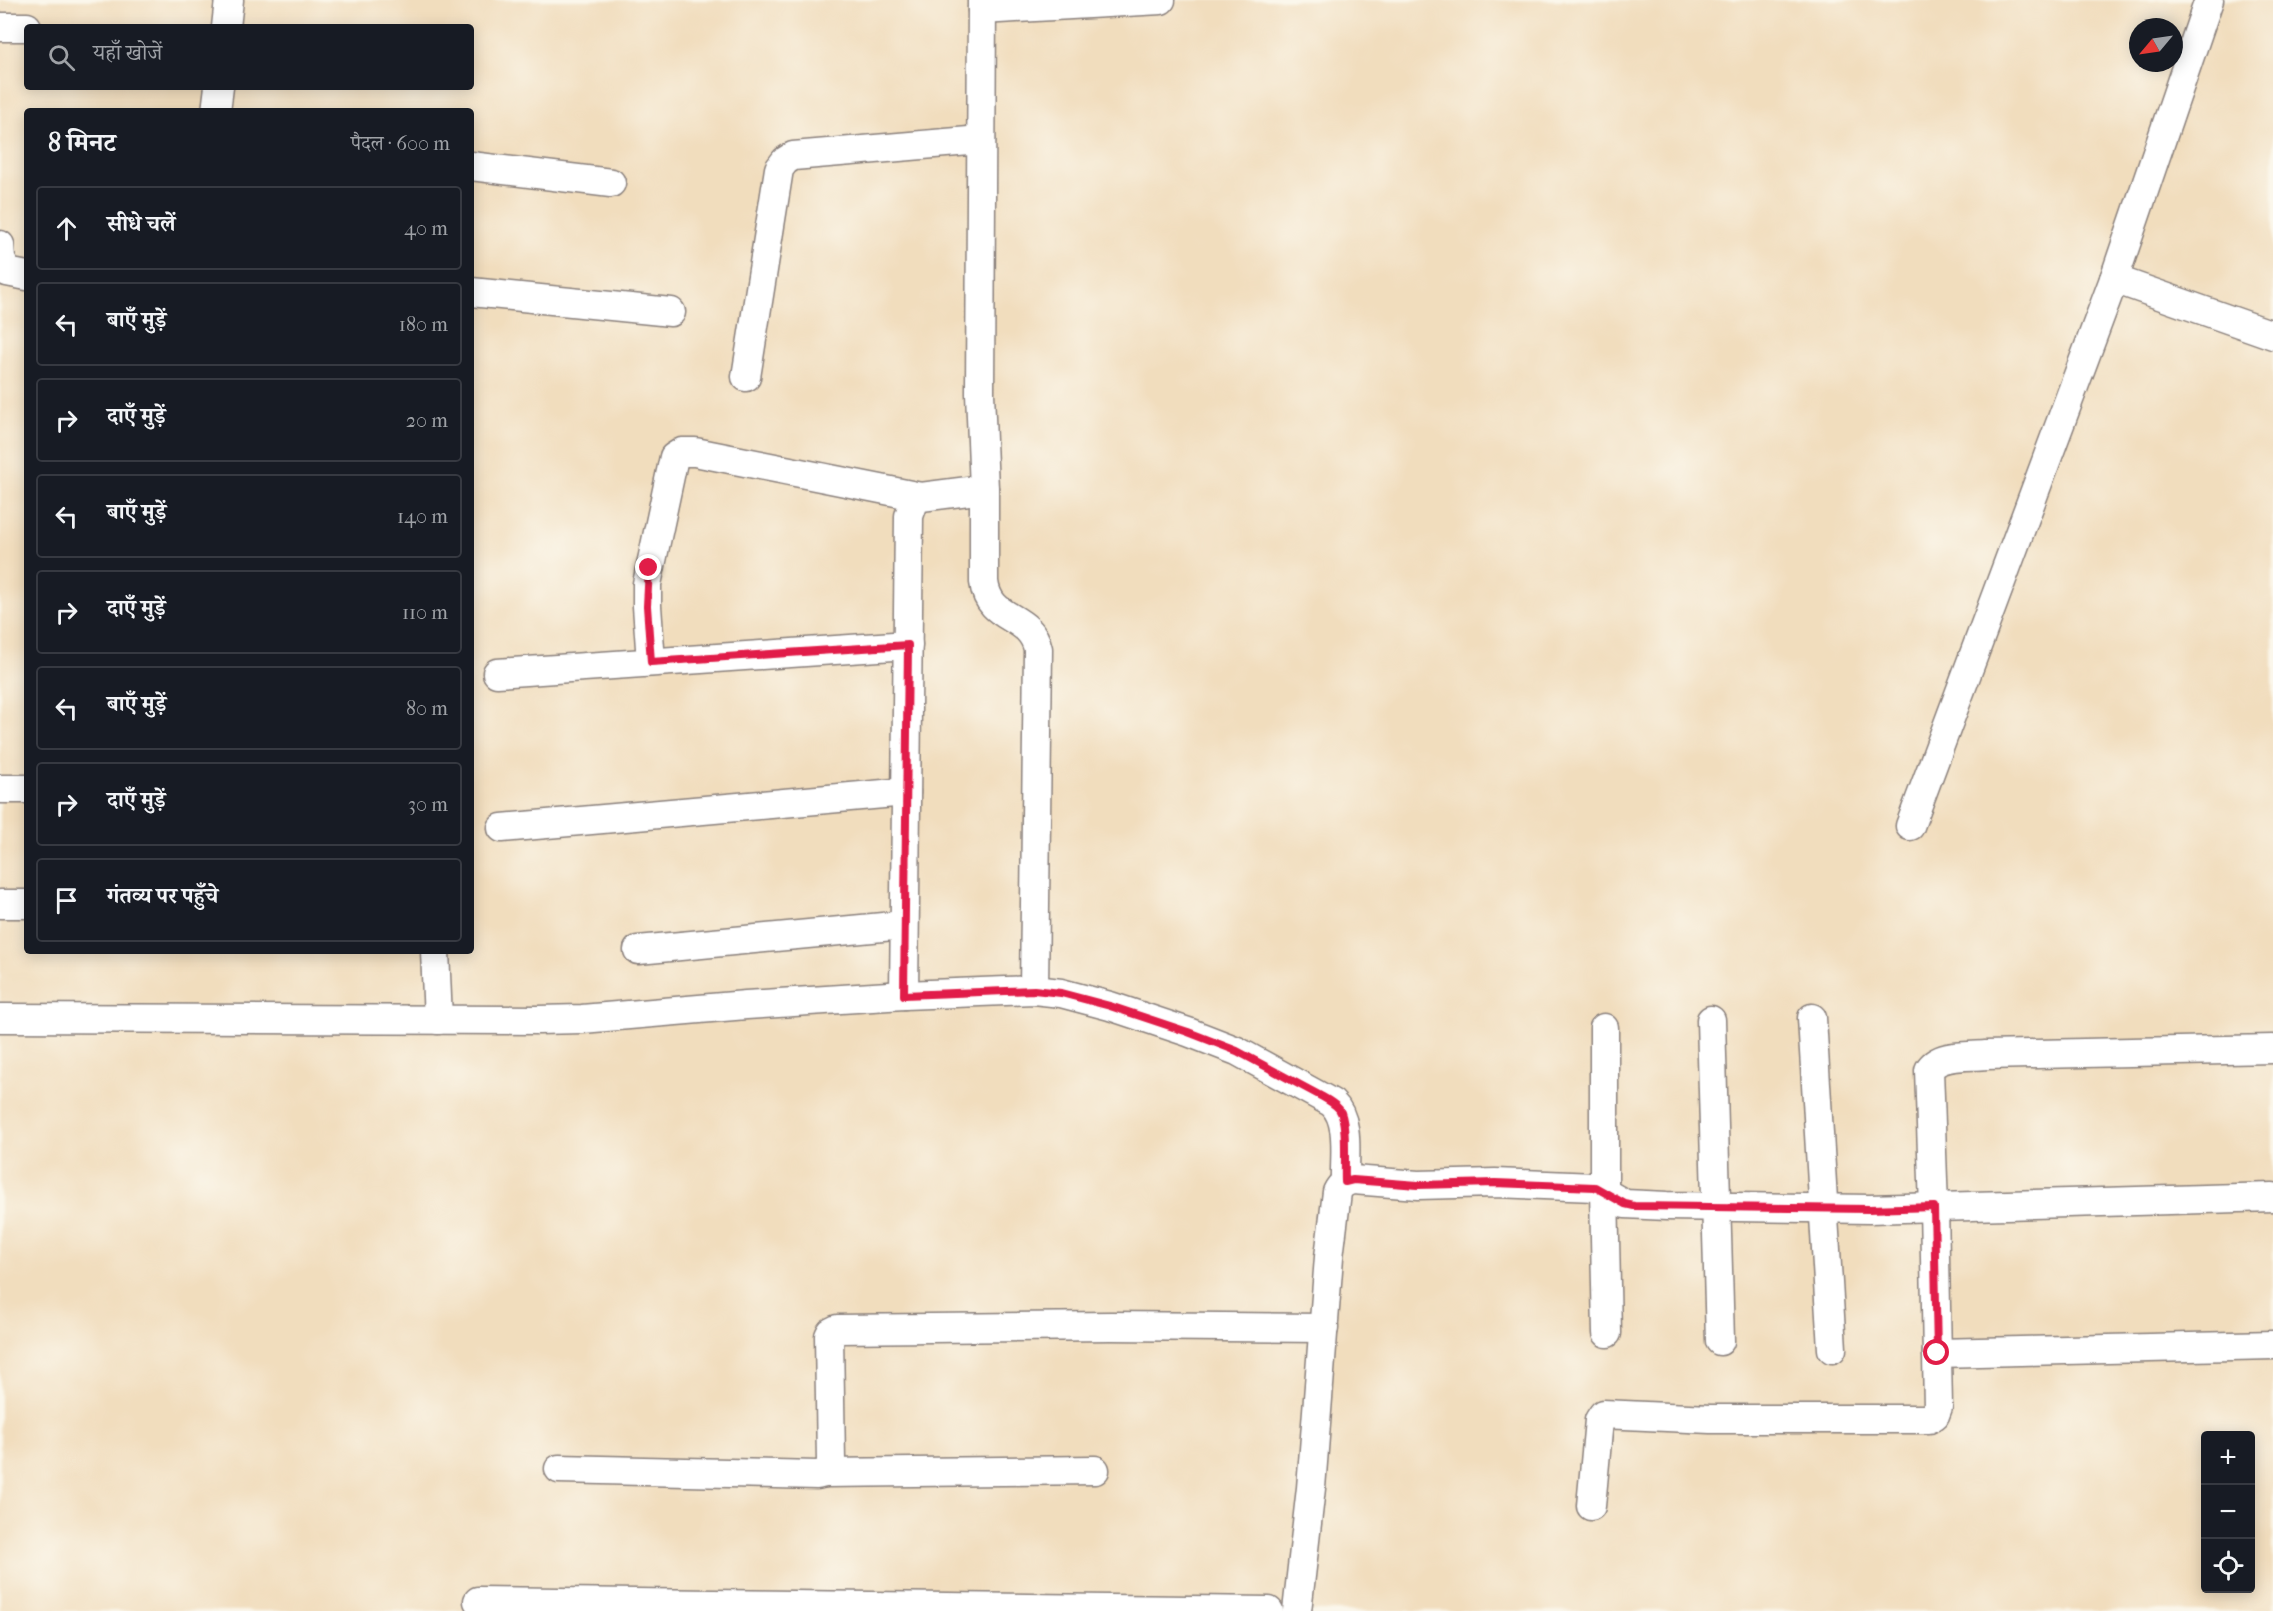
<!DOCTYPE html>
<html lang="hi">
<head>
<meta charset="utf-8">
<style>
  body { margin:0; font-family:"IM FELL French Canon","Noto Serif Devanagari",serif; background:#242831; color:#f1f3f6 }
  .controls { position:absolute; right:18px; bottom:18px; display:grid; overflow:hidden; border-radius:6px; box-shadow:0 3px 15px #0003 }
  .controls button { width:54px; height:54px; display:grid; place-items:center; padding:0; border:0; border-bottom:2px solid #363941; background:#171b24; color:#f1f3f6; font:30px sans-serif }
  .compass { position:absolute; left:2129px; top:18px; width:54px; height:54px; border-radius:50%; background:#171b24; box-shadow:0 3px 15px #0003; rotate:241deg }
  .stop { position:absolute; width:18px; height:18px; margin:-14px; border:4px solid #e11d48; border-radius:50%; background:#fff }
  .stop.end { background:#e11d48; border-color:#fff; box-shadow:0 2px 6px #0008 }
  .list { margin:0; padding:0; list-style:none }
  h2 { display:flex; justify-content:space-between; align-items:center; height:78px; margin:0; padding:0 24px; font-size:26px }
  h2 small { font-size:20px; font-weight:400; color:#9ea1a6 }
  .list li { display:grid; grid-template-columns:39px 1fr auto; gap:18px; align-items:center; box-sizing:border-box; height:84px; margin:0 12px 12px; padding:0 12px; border:2px solid #363941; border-radius:6px }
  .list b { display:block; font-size:22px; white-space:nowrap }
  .list em { font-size:20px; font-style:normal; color:#9ea1a6 }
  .icon { flex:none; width:33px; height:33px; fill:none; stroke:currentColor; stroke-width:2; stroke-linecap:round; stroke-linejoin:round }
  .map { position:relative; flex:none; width:2273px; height:1611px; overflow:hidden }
  .search { position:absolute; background:#171b24; box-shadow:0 3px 15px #0003; left:24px; top:24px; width:450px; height:66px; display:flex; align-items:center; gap:15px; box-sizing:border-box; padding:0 21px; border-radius:6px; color:#9ea1a6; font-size:22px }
  .panel { position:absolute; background:#171b24; box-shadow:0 3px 15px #0003; left:24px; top:108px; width:450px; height:846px; border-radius:6px }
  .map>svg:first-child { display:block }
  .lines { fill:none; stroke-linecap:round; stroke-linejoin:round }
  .minor-casing { stroke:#8a807c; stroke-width:31 }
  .minor { stroke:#fff; stroke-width:28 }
  .route { stroke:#e11d48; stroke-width:8 }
</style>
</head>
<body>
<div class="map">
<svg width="2273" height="1611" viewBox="0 0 2273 1611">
  <rect width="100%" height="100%" fill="#fbf7ec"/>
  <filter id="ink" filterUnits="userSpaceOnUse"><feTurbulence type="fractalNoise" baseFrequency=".0167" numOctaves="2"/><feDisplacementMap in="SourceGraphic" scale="12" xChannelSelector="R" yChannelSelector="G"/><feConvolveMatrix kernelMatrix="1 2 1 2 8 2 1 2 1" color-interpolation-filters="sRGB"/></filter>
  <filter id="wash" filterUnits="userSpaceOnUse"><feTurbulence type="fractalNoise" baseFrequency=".008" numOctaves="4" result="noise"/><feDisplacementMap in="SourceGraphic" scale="24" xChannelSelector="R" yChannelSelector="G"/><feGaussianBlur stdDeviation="1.35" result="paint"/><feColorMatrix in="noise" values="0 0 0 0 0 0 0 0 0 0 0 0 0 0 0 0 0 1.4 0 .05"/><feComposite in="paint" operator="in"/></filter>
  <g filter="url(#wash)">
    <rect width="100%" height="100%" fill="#f1ddbd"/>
  </g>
  <g filter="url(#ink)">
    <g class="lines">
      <defs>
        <g id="minor">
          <path d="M982,0l-2,393 4,96v93c5,41 46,30 54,67l-4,341"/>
          <polyline points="982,10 1161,0"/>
          <polyline points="0,27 27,27"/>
          <polyline points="226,27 229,0"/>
          <polyline points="216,111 219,87"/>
          <polyline points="471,166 611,183"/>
          <polyline points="0,245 1,259 7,272 27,276"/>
          <polyline points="2114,279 2273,335"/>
          <polyline points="471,292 671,312"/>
          <polyline points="746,377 779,169 785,161 793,156 981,140"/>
          <polyline points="651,662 647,606 647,584 674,457 682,452 695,452 921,497"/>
          <polyline points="497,673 908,645"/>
          <polyline points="0,789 27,789"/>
          <polyline points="1910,826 2114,279 2209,0"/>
          <polyline points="502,828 906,792"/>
          <polyline points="0,904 27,904"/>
          <polyline points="638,950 904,925"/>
          <polyline points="435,951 438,1020"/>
          <polyline points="904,995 909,516 914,502 921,497 984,489"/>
          <path d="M0,1018l538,2 44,-1 164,-14 158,-10 130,-5 27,3 49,13 78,26 49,19 95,52c19,18 12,54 13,79"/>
          <polyline points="1812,1018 1832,1349"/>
          <polyline points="1711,1020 1720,1341"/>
          <polyline points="1604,1028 1604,1190 1607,1333"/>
          <polyline points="1937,1353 2273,1345"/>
          <polyline points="559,1469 817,1475 825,1473 830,1469 831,1462 829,1336 831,1332 837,1329 1111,1326 1324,1328"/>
          <polyline points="825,1473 1095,1470"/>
          <path d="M1591,1506l8,-86 4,-6 107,5h219l6,-4 3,-8 -4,-200 -5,-137c10,-17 40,-13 57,-15l287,-6"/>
          <polyline points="478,1601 1269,1611"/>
          <path d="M1297,1611l14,-123 18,-231 8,-65c4,-8 8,-10 16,-12l65,5 77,-2 100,4 30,17 42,2 202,3 404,-12"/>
        </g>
      </defs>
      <use href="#minor" class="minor-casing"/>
      <use href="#minor" class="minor"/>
    </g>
  </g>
  <g class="lines" filter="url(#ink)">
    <path class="route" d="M649,568l-2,38 4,56 257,-17 -4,350 130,-5 27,3 49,13 78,26 49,19 82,44c7,4 15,8 20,14 9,12 5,57 6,73l8,-2 65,5 77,-2 100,4 30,17 9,2 235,3 65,-2 3,146"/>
  </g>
</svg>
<div class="controls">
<button>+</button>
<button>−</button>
<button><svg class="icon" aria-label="locate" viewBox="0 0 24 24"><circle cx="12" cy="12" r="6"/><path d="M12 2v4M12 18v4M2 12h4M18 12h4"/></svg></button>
</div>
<svg class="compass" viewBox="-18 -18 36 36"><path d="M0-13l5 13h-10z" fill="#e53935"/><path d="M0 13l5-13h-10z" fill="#9ea1a6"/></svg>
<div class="stop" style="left:1937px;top:1353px"></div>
<div class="stop end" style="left:649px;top:568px"></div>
<div class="search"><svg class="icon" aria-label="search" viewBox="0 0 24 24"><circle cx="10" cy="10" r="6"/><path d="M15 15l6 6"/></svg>यहाँ खोजें</div>
<section class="panel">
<h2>8 मिनट<small>पैदल · 600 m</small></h2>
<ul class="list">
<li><svg class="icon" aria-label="ahead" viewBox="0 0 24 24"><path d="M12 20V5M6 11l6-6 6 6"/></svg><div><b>सीधे चलें</b></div><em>40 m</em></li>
<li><svg class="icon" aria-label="left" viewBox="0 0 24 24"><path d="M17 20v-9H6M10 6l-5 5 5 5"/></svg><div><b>बाएँ मुड़ें</b></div><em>180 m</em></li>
<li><svg class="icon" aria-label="right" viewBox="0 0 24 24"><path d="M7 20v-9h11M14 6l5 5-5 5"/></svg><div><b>दाएँ मुड़ें</b></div><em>20 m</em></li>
<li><svg class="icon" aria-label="left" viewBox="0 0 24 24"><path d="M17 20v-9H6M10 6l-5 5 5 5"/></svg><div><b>बाएँ मुड़ें</b></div><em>140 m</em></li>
<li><svg class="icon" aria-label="right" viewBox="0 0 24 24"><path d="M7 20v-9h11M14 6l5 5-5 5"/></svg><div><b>दाएँ मुड़ें</b></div><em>110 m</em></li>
<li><svg class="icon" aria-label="left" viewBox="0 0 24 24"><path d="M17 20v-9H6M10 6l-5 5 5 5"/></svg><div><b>बाएँ मुड़ें</b></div><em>80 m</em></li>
<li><svg class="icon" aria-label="right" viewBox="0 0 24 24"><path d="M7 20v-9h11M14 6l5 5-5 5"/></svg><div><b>दाएँ मुड़ें</b></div><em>30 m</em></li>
<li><svg class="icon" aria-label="arrive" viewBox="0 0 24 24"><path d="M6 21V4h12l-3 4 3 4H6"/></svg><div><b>गंतव्य पर पहुँचे</b></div></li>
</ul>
</section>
</div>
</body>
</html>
